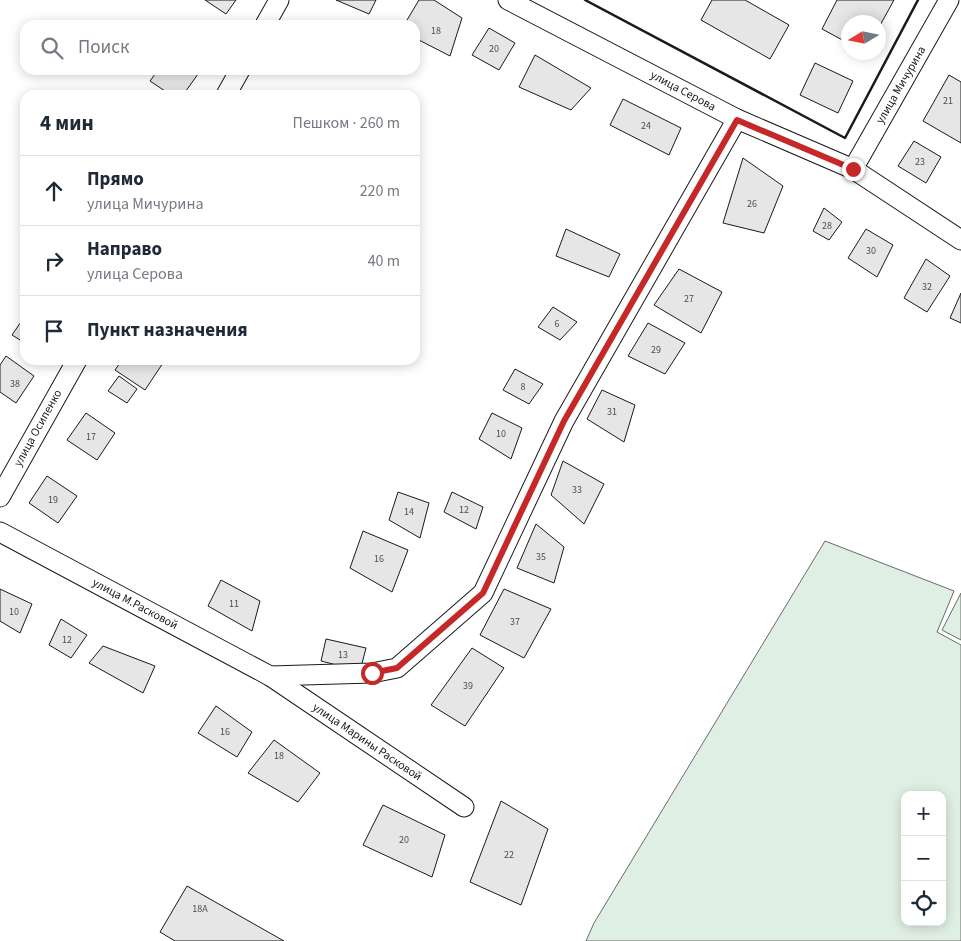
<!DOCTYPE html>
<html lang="ru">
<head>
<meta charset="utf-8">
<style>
  body { margin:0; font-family:"Source Sans 3",sans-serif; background:#f2f2f3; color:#1f2937 }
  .controls { position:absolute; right:15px; bottom:15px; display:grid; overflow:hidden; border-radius:10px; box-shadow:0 2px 12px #0003 }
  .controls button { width:45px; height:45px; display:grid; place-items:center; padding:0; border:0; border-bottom:1px solid #e0e1e3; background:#fff; color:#1f2937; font:25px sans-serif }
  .compass { position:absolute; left:841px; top:15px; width:45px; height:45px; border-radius:50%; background:#fff; box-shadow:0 2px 12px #0003; rotate:260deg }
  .stop { position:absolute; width:15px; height:15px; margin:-11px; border:4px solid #c62828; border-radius:50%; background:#fff }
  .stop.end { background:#c62828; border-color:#fff; box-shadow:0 1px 5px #0008 }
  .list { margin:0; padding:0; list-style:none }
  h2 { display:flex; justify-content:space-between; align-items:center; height:65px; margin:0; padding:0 20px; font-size:21px }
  h2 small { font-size:16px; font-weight:400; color:#747a83 }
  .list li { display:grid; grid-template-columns:32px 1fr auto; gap:15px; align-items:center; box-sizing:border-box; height:70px; padding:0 20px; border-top:1px solid #e0e1e3 }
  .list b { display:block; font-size:19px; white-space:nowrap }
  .list p { margin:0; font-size:16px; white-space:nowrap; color:#747a83 }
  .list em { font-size:16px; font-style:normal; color:#747a83 }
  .icon { flex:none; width:28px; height:28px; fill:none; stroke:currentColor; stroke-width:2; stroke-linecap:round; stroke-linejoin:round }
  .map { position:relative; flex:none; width:961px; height:941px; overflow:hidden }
  .search { position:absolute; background:#fff; box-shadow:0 2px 12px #0003; left:20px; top:20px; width:400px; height:55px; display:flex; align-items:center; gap:12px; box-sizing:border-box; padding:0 18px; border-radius:15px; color:#747a83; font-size:19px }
  .panel { position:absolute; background:#fff; box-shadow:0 2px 12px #0003; left:20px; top:90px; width:400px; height:275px; border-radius:15px }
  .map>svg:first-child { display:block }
  .green { fill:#e0efe3; stroke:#6a6a6a; fill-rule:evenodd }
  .building { fill:#e6e6e6; stroke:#1a1a1a }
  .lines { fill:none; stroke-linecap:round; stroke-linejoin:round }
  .street-casing { stroke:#1a1a1a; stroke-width:21 }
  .street { stroke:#fff; stroke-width:19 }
  .wall { stroke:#1a1a1a; stroke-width:2.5 }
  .route { stroke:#c62828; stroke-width:6 }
  .labels { text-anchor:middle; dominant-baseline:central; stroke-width:4; stroke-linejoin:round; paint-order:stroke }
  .number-label { font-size:10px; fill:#4d4d4d }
  .street-label { font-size:12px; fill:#1a1a1a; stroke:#fff }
</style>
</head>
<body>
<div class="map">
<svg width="961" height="941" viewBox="0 0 961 941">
  <rect width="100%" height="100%" fill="#fff"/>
  <g class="green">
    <path d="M825,541l129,50 -17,41 24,13v296h-375l8,-18zM905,795h37v127h-37z"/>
    <polygon points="961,593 961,640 942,630"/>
  </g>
  <g class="building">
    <polygon points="205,0 236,0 226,14"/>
    <polygon points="336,0 376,0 369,14"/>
    <polygon points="419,0 434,0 462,18 450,56 415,38 415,25 404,25"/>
    <polygon points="712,0 745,0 789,25 770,59 701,20"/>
    <polygon points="837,0 894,0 878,29 878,22 848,22 848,43 822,29"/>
    <polygon points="489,28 515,43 499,70 472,55"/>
    <polygon points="535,55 591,88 571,110 519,87"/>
    <polygon points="815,63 853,81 838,113 800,95"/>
    <polygon points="158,70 193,70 198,74 183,95 171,95 150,81"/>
    <polygon points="949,75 961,82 961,143 923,121"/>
    <polygon points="623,99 681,128 669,155 610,125"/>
    <polygon points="914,141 941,157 926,183 898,166"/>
    <polygon points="743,158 783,186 764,233 723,223"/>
    <polygon points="824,208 842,222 829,240 813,231"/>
    <polygon points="566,229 620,254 609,277 556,256"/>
    <polygon points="866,229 893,245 877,277 848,258"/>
    <polygon points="926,259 950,276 927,312 904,298"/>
    <polygon points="679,269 722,292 701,333 654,305"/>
    <polygon points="961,293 961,323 950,318"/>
    <polygon points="553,307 577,322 560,340 538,327"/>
    <polygon points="25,316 25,343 12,335"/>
    <polygon points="648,323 685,343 665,374 628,356"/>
    <polygon points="6,356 34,376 16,403 0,392 0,365"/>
    <polygon points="122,360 159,360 163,363 145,390 115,370"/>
    <polygon points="515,369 543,384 529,404 503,390"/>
    <polygon points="119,376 137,389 127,403 108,391"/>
    <polygon points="602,390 635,405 624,442 587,419"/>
    <polygon points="86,413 115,433 97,460 67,440"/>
    <polygon points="492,413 522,428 511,459 479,439"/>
    <polygon points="563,461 604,484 584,524 551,495"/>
    <polygon points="47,476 77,496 58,523 29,503"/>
    <polygon points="398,492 429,503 420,538 389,520"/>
    <polygon points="452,492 483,507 476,529 444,512"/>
    <polygon points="536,524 564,547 554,583 517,568"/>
    <polygon points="363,531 408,550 392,592 350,568"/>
    <polygon points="221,580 260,601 252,631 208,606"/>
    <polygon points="0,589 32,604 20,633 0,621"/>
    <polygon points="504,589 551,609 524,658 480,635"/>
    <polygon points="61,619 87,635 71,658 49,645"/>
    <polygon points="326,639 366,648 360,671 321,661"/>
    <polygon points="103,646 155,666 143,693 89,663"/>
    <polygon points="472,648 504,668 465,726 431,705"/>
    <polygon points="216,706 252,732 237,757 198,733"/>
    <polygon points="274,740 320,773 298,802 248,773"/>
    <polygon points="501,801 548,829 521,905 470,882"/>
    <polygon points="383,805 445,835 432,877 363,845"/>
    <polygon points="187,886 284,941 175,941 160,932"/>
  </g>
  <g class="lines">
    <defs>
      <g id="street">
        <polyline points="508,0 737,119 853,169 961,240"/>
        <polyline points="265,25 279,0"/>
        <polyline points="226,95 240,70"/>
        <polyline points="853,169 949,0"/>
        <polyline points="0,497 77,360"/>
        <polyline points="0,532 270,676 464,807"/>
        <polyline points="270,676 372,673 397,668 483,593 564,421 737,119"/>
      </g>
    </defs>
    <use href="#street" class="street-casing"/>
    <use href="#street" class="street"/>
    <polyline class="wall" points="585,0 845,138 918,0"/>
  </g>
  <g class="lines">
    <polyline class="route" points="372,673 397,668 483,593 564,421 737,120 853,169"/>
  </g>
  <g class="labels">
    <g class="number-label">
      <text x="436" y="31">18</text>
      <text x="494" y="49">20</text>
      <text x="948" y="101">21</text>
      <text x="646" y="126">24</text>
      <text x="920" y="162">23</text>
      <text x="752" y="204">26</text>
      <text x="827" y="226">28</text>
      <text x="871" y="251">30</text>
      <text x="927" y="287">32</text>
      <text x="689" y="299">27</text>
      <text x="557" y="324">6</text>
      <text x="656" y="350">29</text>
      <text x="15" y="384">38</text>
      <text x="523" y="387">8</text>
      <text x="612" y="412">31</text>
      <text x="501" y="434">10</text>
      <text x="91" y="437">17</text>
      <text x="577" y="490">33</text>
      <text x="53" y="500">19</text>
      <text x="464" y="510">12</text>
      <text x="409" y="512">14</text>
      <text x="541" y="557">35</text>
      <text x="379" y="559">16</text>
      <text x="234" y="604">11</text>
      <text x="14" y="612">10</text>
      <text x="515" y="622">37</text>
      <text x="67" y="640">12</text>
      <text x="343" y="655">13</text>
      <text x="468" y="686">39</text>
      <text x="225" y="732">16</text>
      <text x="279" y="756">18</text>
      <text x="404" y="840">20</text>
      <text x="509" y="855">22</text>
      <text x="200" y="909">18А</text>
    </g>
    <g class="street-label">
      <text transform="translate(901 85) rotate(-60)">улица Мичурина</text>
      <text transform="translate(683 91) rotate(28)">улица Серова</text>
      <text transform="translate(38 428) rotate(-61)">улица Осипенко</text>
      <text transform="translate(135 604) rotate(28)">улица М.Расковой</text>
      <text transform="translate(367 742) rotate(34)">улица Марины Расковой</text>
    </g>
  </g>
</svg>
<div class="controls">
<button>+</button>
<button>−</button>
<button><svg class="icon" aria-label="locate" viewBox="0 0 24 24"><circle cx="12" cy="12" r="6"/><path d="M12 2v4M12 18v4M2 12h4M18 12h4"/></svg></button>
</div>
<svg class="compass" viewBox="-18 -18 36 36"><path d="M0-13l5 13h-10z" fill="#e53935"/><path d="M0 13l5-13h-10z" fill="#747a83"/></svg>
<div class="stop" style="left:372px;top:673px"></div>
<div class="stop end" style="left:853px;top:169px"></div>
<div class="search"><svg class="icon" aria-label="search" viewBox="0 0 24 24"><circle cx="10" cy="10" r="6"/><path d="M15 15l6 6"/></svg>Поиск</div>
<section class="panel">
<h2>4 мин<small>Пешком · 260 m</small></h2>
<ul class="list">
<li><svg class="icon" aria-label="ahead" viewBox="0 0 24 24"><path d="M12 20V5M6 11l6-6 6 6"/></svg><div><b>Прямо</b><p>улица Мичурина</p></div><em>220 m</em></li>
<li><svg class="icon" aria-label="right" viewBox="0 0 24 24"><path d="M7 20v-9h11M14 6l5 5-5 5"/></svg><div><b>Направо</b><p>улица Серова</p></div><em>40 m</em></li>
<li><svg class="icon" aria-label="arrive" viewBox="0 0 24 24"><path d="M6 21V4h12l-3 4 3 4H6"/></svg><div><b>Пункт назначения</b></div></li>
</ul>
</section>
</div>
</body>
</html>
